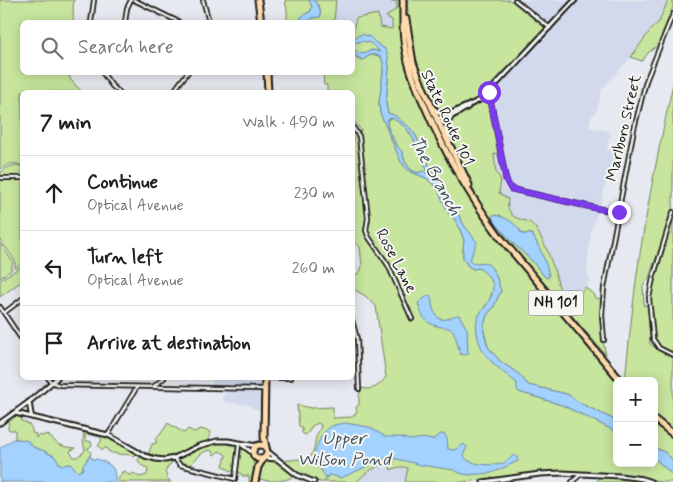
<!DOCTYPE html>
<html lang="en">
<head>
<meta charset="utf-8">
<style>
  body { margin:0; font-family:Mynerve,sans-serif; background:#f2f2f2; color:#202124 }
  .controls { position:absolute; right:15px; bottom:15px; display:grid; overflow:hidden; border-radius:8px; box-shadow:0 2px 12px #0003 }
  .controls button { width:45px; height:45px; display:grid; place-items:center; padding:0; border:0; border-bottom:1px solid #e0e0e0; background:#fff; color:#202124; font:25px sans-serif }
  .stop { position:absolute; width:15px; height:15px; margin:-11px; border:4px solid #7c3aed; border-radius:50%; background:#fff }
  .stop.end { background:#7c3aed; border-color:#fff; box-shadow:0 1px 5px #0008 }
  .list { margin:0; padding:0; list-style:none }
  h2 { display:flex; justify-content:space-between; align-items:center; height:65px; margin:0; padding:0 20px; font-size:21px }
  h2 small { font-size:16px; font-weight:400; color:#757577 }
  .list li { display:grid; grid-template-columns:32px 1fr auto; gap:15px; align-items:center; box-sizing:border-box; height:75px; padding:0 20px; border-top:1px solid #e0e0e0 }
  .list b { display:block; font-size:19px; white-space:nowrap }
  .list p { margin:0; font-size:16px; white-space:nowrap; color:#757577 }
  .list em { font-size:16px; font-style:normal; color:#757577 }
  .icon { flex:none; width:28px; height:28px; fill:none; stroke:currentColor; stroke-width:2; stroke-linecap:round; stroke-linejoin:round }
  .map { position:relative; flex:none; width:673px; height:482px; overflow:hidden }
  .search { position:absolute; background:#fff; box-shadow:0 2px 12px #0003; left:20px; top:20px; width:335px; height:55px; display:flex; align-items:center; gap:12px; box-sizing:border-box; padding:0 18px; border-radius:8px; color:#757577; font-size:19px }
  .panel { position:absolute; background:#fff; box-shadow:0 2px 12px #0003; left:20px; top:90px; width:335px; height:290px; border-radius:8px }
  .map>svg:first-child { display:block }
  .built { fill:#d3d9ec }
  .green { fill:#c7e59d; stroke:#72805c; fill-rule:evenodd }
  .water { fill:#a3d2ff; stroke:#6d89a4; fill-rule:evenodd }
  .lines { fill:none; stroke-linecap:round; stroke-linejoin:round }
  .stream { stroke:#6d89a4; stroke-width:1 }
  .street-casing { stroke:#1c1c1c; stroke-width:6 }
  .secondary-casing { stroke:#1c1c1c; stroke-width:7 }
  .highway-casing { stroke:#1c1c1c; stroke-width:9 }
  .street { stroke:#f6f6f2; stroke-width:2.5 }
  .secondary { stroke:#f6f6f2; stroke-width:3 }
  .highway { stroke:#fedbac; stroke-width:5 }
  .route { stroke:#7c3aed; stroke-width:6 }
  .labels { text-anchor:middle; dominant-baseline:central; stroke-width:4; stroke-linejoin:round; paint-order:stroke }
  .shield { fill:#f6f6f2; stroke:#5d5d5c; stroke-width:1 }
  .shield-label { font-size:15px; font-weight:bold; fill:#1c1c1c }
  .street-label { font-size:16px; fill:#1c1c1c; stroke:#f6f6f2 }
  .water-label { font-size:18px; font-style:italic; fill:#445360; stroke:#f6f6f2 }
</style>
</head>
<body>
<div class="map">
<svg width="673" height="482" viewBox="0 0 673 482">
  <rect width="100%" height="100%" fill="#e6e9ef"/>
  <filter id="ink" filterUnits="userSpaceOnUse"><feTurbulence type="fractalNoise" baseFrequency=".02" numOctaves="2"/><feDisplacementMap in="SourceGraphic" scale="10" xChannelSelector="R" yChannelSelector="G"/><feConvolveMatrix kernelMatrix="1 2 1 2 8 2 1 2 1" color-interpolation-filters="sRGB"/></filter>
  <g filter="url(#ink)">
    <g class="built">
      <polygon points="336,0 392,0 391,2 396,1 397,8 392,20 393,29 380,27 378,14 356,18 353,31 352,22 334,22"/>
      <polygon points="510,0 668,0 659,22 652,28 631,57 602,89 597,110 591,118 589,127 608,131 612,135 608,139 607,149 612,149 614,165 605,185 600,207 592,227 589,248 587,271 590,280 579,296 562,297 550,256 531,222 515,218 508,210 499,193 501,180 496,172 488,98 550,32"/>
      <polygon points="214,378 262,378 261,411 252,408 250,405 226,403 222,399 226,391 212,391 211,388"/>
      <polygon points="389,460 394,461 391,470 395,467 404,467 408,468 405,482 357,482 359,479 370,471"/>
    </g>
    <g class="green">
      <path d="M0,0h74c-2,7 0,15 -1,22h-51v50l47,1 1,6 12,13h-60v74c-7,-5 -16,-2 -22,4z"/>
      <polygon points="285,0 309,0 312,7 311,11 302,16 299,22 287,22 287,10"/>
      <polygon points="314,0 336,0 334,22 308,22 313,18 320,17 320,9"/>
      <path d="M392,0h9l5,60 34,85 36,61 26,38 87,100 30,37h-2v40l-35,-17 -15,-10 -39,-9 -8,-10 -20,-14 -12,-14 -4,-15v-7l3,-10 6,-7 8,-17c-3,-8 -6,-25 -16,-28 -3,-1 -8,0 -12,0l-3,-3 1,-3 -7,-32 -16,-29 -13,-17 -19,-43 -7,-9 -15,-12 -6,-2 -2,-9 3,-36 -4,-19 -9,-6 -6,-6 -17,1v-7l3,-13 22,-4 2,13 12,2v-9l-6,-3 11,-9 -1,-7 -5,1z"/>
      <path d="M407,0h103l35,28 -4,6c-28,24 -45,59 -80,72 -6,2 -12,5 -19,6l-3,-1 -5,-4c-16,-37 -25,-67 -27,-107z"/>
      <polygon points="668,0 673,0 673,7 658,45 648,53 642,61 631,57 652,28 659,22"/>
      <polygon points="364,41 371,43 381,52 372,50 364,54 357,52 353,48 352,43"/>
      <path d="M353,52l4,6 6,2c7,-5 10,-7 18,-3l2,5v10l-4,31 1,10 21,49 8,9 17,7 11,10 21,37 6,15 -1,10v8l5,8 5,3 6,-1c8,6 12,10 15,19l-5,14 -10,14 -2,20 40,48 2,9 43,13 49,24 6,4v30h37v-5l19,17v7h-13l-12,-4 -25,-3 -58,-4 -25,1 -43,6 -34,4h-58l3,-14c-6,-2 -11,-1 -17,2l-1,-2 4,-7 -5,-1c-10,6 -25,12 -32,22h-37l-15,-5v-3l-2,-1 -2,2 -10,-6 -9,-8 17,-2 6,4c9,-7 9,-16 11,-26 2,-4 4,-8 5,-12l-3,-2 -6,3 -4,7 -3,2 -3,-2v-5l-3,-2 -2,-21 14,3 22,-1v11l19,-1 5,-5 -1,-5 3,-2v-9l2,-8c12,3 18,-2 25,-11l-10,-71 -12,-11 -11,-6v-12l7,-5 2,-6 -2,-19 -7,-6v-111l3,5 5,-4 -6,-9 -2,-1 -1,-29h-25v-7h-3l-1,-12 29,-1z"/>
      <path d="M673,84v123l-10,33 -10,26 -4,12 -6,8 1,20 4,-1 2,39 12,8 11,4v75l-19,-16v-34h-29v-2c4,-35 7,-70 12,-105 9,-64 22,-127 36,-190z"/>
      <path d="M488,98l1,1 10,49 -1,5 -4,1 2,18 5,8 -2,13 9,6c0,3 -1,9 1,11 4,12 19,8 25,16 15,21 21,47 28,71l17,-1 6,-9 8,7 2,4 6,1 -1,19 1,15 5,22 -98,-113 -26,-37 -13,-23 -15,-35 -6,-16 1,-6 2,-4 6,-5zM500,215l19,14 3,5h10l5,9 12,33 -1,1h-3l-12,-15 -22,-21 -14,-16 -5,-8z"/>
      <polygon points="393,118 404,126 407,129 414,140 428,172 427,173 423,171 418,173 411,170 405,162 402,152 395,143 387,125 388,119"/>
      <path d="M16,165l4,1 2,2v8h-22c2,-8 9,-9 16,-11z"/>
      <polygon points="0,180 22,180 22,264 15,268 15,262 12,256 0,240"/>
      <path d="M673,218v135c-8,-4 -14,-6 -18,-14l-5,-40z"/>
      <polygon points="0,243 13,262 11,270 0,278"/>
      <polygon points="22,266 22,281 0,297 0,280"/>
      <path d="M16,416h5v5c7,2 12,5 11,12l4,1v4l3,-3 3,1 5,-2 11,10 8,3 10,1 -5,2 -1,2 4,5h3l8,-6 -2,-10 1,-10 22,5 30,17 -2,3c-9,-3 -17,0 -26,-5l-1,-3h-2l-2,2 -5,-4 4,-6 -2,-3 -14,-3 -1,3 1,4h2l3,1 1,3 -3,3h-2l4,4 -1,4 -3,2v3l-4,4v4l-5,3 -17,-7 -7,-9 -10,-5 -11,-4 -14,-8h-4v-9h-6l-1,-2 1,-7 3,-1z"/>
      <polygon points="654,421 673,435 673,461 666,453 654,447"/>
      <path d="M168,423l16,10 4,-4 6,3 7,-3 10,3 -3,7 2,2c-21,6 -39,22 -62,14l4,-11 4,-1v-5l4,-3z"/>
      <path d="M217,443h14l6,2 -2,25 -4,1 -8,-5 3,-10 -1,-2 -6,-3 -5,4 -3,-5c-10,1 -13,8 -20,14l1,1v2l-10,-3 -4,-4v-2l19,-10z"/>
      <path d="M242,447c15,5 12,22 10,35h-3v-6h-7v-2l-5,-2z"/>
      <path d="M141,456l7,2 25,3 -6,7 -2,5 2,2 -1,2 5,5h-54l5,-10 3,-1 2,3 4,1 3,-2 5,4 8,-2 1,-7c-5,-2 -8,-2 -10,-8z"/>
      <path d="M265,459l11,2 17,14v2c-11,5 -22,5 -34,2l2,-14z"/>
      <polygon points="599,477 621,477 647,482 597,482"/>
    </g>
    <g class="water">
      <path d="M309,0h5c4,5 8,10 6,17l-7,1 -5,4h-9l3,-6 9,-5 1,-4z"/>
      <path d="M362,34l8,3 6,6 9,6 3,7 1,12 -3,36 2,9 6,2 15,12 7,9 19,43 13,17 16,29 13,17 -7,18 3,3c4,0 9,-1 12,0 10,3 13,20 16,28l-8,17 -6,7 -3,10v7l4,15 12,14 20,14 8,10 39,9 15,10 35,17v12l-6,-4 -49,-24 -43,-13 -2,-2v-7c-8,-6 -27,-21 -32,-29 -6,-9 -10,-23 -8,-34 1,-5 5,-9 8,-13 12,-18 11,-26 -6,-39l-6,1 -5,-3 -5,-8v-8l1,-10 -6,-15 -4,-7 -5,-3 -12,-27 -11,-10 -17,-7 -8,-9 -21,-49 -1,-10 4,-31v-10l-2,-5c-8,-4 -11,-3 -18,3 -5,-2 -11,-6 -10,-12l4,4 7,2 8,-4 8,2c-10,-11 -13,-12 -27,-9v-5zM393,118l11,8 3,3 7,11 14,32 -1,1 -4,-2 -5,2 -7,-3 -6,-8 -3,-10 -7,-9 -8,-18v-6z"/>
      <path d="M493,215c12,1 23,8 29,19h10c7,13 15,28 17,43l-1,1 -3,-1 -12,-15 -22,-21 -14,-16 -5,-8z"/>
      <path d="M430,295l1,1c1,10 2,17 9,23 8,2 12,-4 19,-4l8,14 1,25 -4,1 -4,-1c-1,-5 -5,-20 -7,-23 -4,-4 -7,-3 -11,-4 -16,-2 -20,-10 -24,-24l8,-6z"/>
      <path d="M345,423l24,4 17,10h14l11,3 12,-2 9,2 9,-6h3l3,4 1,11 6,1 10,-6 3,3c-1,3 -3,5 -3,8 1,10 29,11 37,9 5,-1 9,-6 13,-9l3,2 1,4 -26,12 -24,2 -8,-2 -6,-3 -33,-5 -24,-6 -11,-1 -45,20 -12,-3h-1l-1,3 -5,-6v-2l-4,-2 -5,-5c1,-13 7,-31 19,-37 4,-2 8,-2 13,-3z"/>
      <path d="M13,439h6l9,2 5,6 11,4 10,5 7,9 10,-1 7,8 5,-3v-4l7,-9 4,4 3,-1c13,5 19,7 18,23h-115v-34z"/>
      <polygon points="654,447 666,453 673,461 673,475 654,458"/>
    </g>
    <g class="lines">
      <polyline class="stream" points="325,482 326,477"/>
      <defs>
        <g id="street">
          <polyline points="134,0 179,22"/>
          <polyline points="203,0 209,22"/>
          <polyline points="515,0 550,28"/>
          <polyline points="91,22 94,0"/>
          <polyline points="125,22 127,8 131,0"/>
          <polyline points="102,72 112,86 119,92"/>
          <polyline points="173,92 188,72"/>
          <polyline points="489,92 506,180 511,189 595,208 619,212"/>
          <polyline points="352,126 359,136 368,218 366,230 368,236 388,265 412,319"/>
          <polyline points="0,178 22,178"/>
          <polyline points="673,212 653,278 649,298 653,339 659,348 673,355"/>
          <polyline points="0,307 22,340"/>
          <polyline points="4,313 22,299"/>
          <polyline points="352,320 357,339 359,389"/>
          <polyline points="604,340 602,315 604,288 634,129 646,81 673,14"/>
          <polyline points="48,378 51,382 59,385 263,389"/>
          <polyline points="272,378 291,378"/>
          <polyline points="154,386 164,378"/>
          <polyline points="108,435 137,387"/>
          <polyline points="174,458 180,465 235,479 239,444"/>
          <polyline points="572,482 580,475"/>
        </g>
        <g id="secondary">
          <polyline points="435,109 439,113 447,113"/>
          <polyline points="436,120 478,101 489,92 575,0"/>
          <polyline points="438,123 458,113 468,107"/>
          <polyline points="450,142 446,127 451,117"/>
          <polyline points="29,402 31,414 32,417"/>
          <polyline points="15,413 108,435 145,456 156,459 165,460 174,458 199,446 217,441 228,441 257,446"/>
          <polyline points="0,423 29,402 57,378"/>
          <polyline points="242,445 253,453"/>
          <polyline points="267,451 297,475 314,482"/>
          <polyline points="265,458 276,459"/>
          <polyline points="483,482 540,474 562,473 620,476 643,479 651,482"/>
        </g>
        <g id="highway">
          <polyline points="258,0 261,22"/>
          <path d="M403,0c0,19 -1,38 4,57 4,19 12,36 20,54 19,44 44,87 73,126l121,144"/>
          <polyline points="406,19 413,63 422,85 439,123 469,185"/>
          <polyline points="267,72 268,92"/>
          <polyline points="265,378 264,437 266,448"/>
          <polyline points="654,419 673,434"/>
          <circle cx="260" cy="452" r="7"/>
          <polyline points="255,482 258,467 263,459"/>
        </g>
      </defs>
      <use href="#street" class="street-casing"/>
      <use href="#secondary" class="secondary-casing"/>
      <use href="#highway" class="highway-casing"/>
      <use href="#street" class="street"/>
      <use href="#secondary" class="secondary"/>
      <use href="#highway" class="highway"/>
    </g>
  </g>
  <g class="lines" filter="url(#ink)">
    <polyline class="route" points="489,92 506,180 511,189 595,208 619,212"/>
  </g>
  <g class="labels">
    <rect class="shield" x="528.5" y="290.5" width="55" height="25" rx="4"/>
    <g class="shield-label">
      <text x="556" y="303">NH 101</text>
    </g>
    <g class="street-label">
      <text transform="translate(447 118) rotate(65)">State Route 101</text>
      <text transform="translate(624 128) rotate(-77)">Marlboro Street</text>
      <text transform="translate(396 261) rotate(62)">Rose Lane</text>
    </g>
    <g class="water-label">
      <text transform="translate(435 176) rotate(61)">The Branch</text>
      <text x="344" y="439">Upper<tspan x="344" dy="21">Wilson Pond</tspan></text>
    </g>
  </g>
</svg>
<div class="controls">
<button>+</button>
<button>−</button>
</div>
<div class="stop" style="left:489px;top:92px"></div>
<div class="stop end" style="left:619px;top:212px"></div>
<div class="search"><svg class="icon" aria-label="search" viewBox="0 0 24 24"><circle cx="10" cy="10" r="6"/><path d="M15 15l6 6"/></svg>Search here</div>
<section class="panel">
<h2>7 min<small>Walk · 490 m</small></h2>
<ul class="list">
<li><svg class="icon" aria-label="ahead" viewBox="0 0 24 24"><path d="M12 20V5M6 11l6-6 6 6"/></svg><div><b>Continue</b><p>Optical Avenue</p></div><em>230 m</em></li>
<li><svg class="icon" aria-label="left" viewBox="0 0 24 24"><path d="M17 20v-9H6M10 6l-5 5 5 5"/></svg><div><b>Turn left</b><p>Optical Avenue</p></div><em>260 m</em></li>
<li><svg class="icon" aria-label="arrive" viewBox="0 0 24 24"><path d="M6 21V4h12l-3 4 3 4H6"/></svg><div><b>Arrive at destination</b></div></li>
</ul>
</section>
</div>
</body>
</html>
